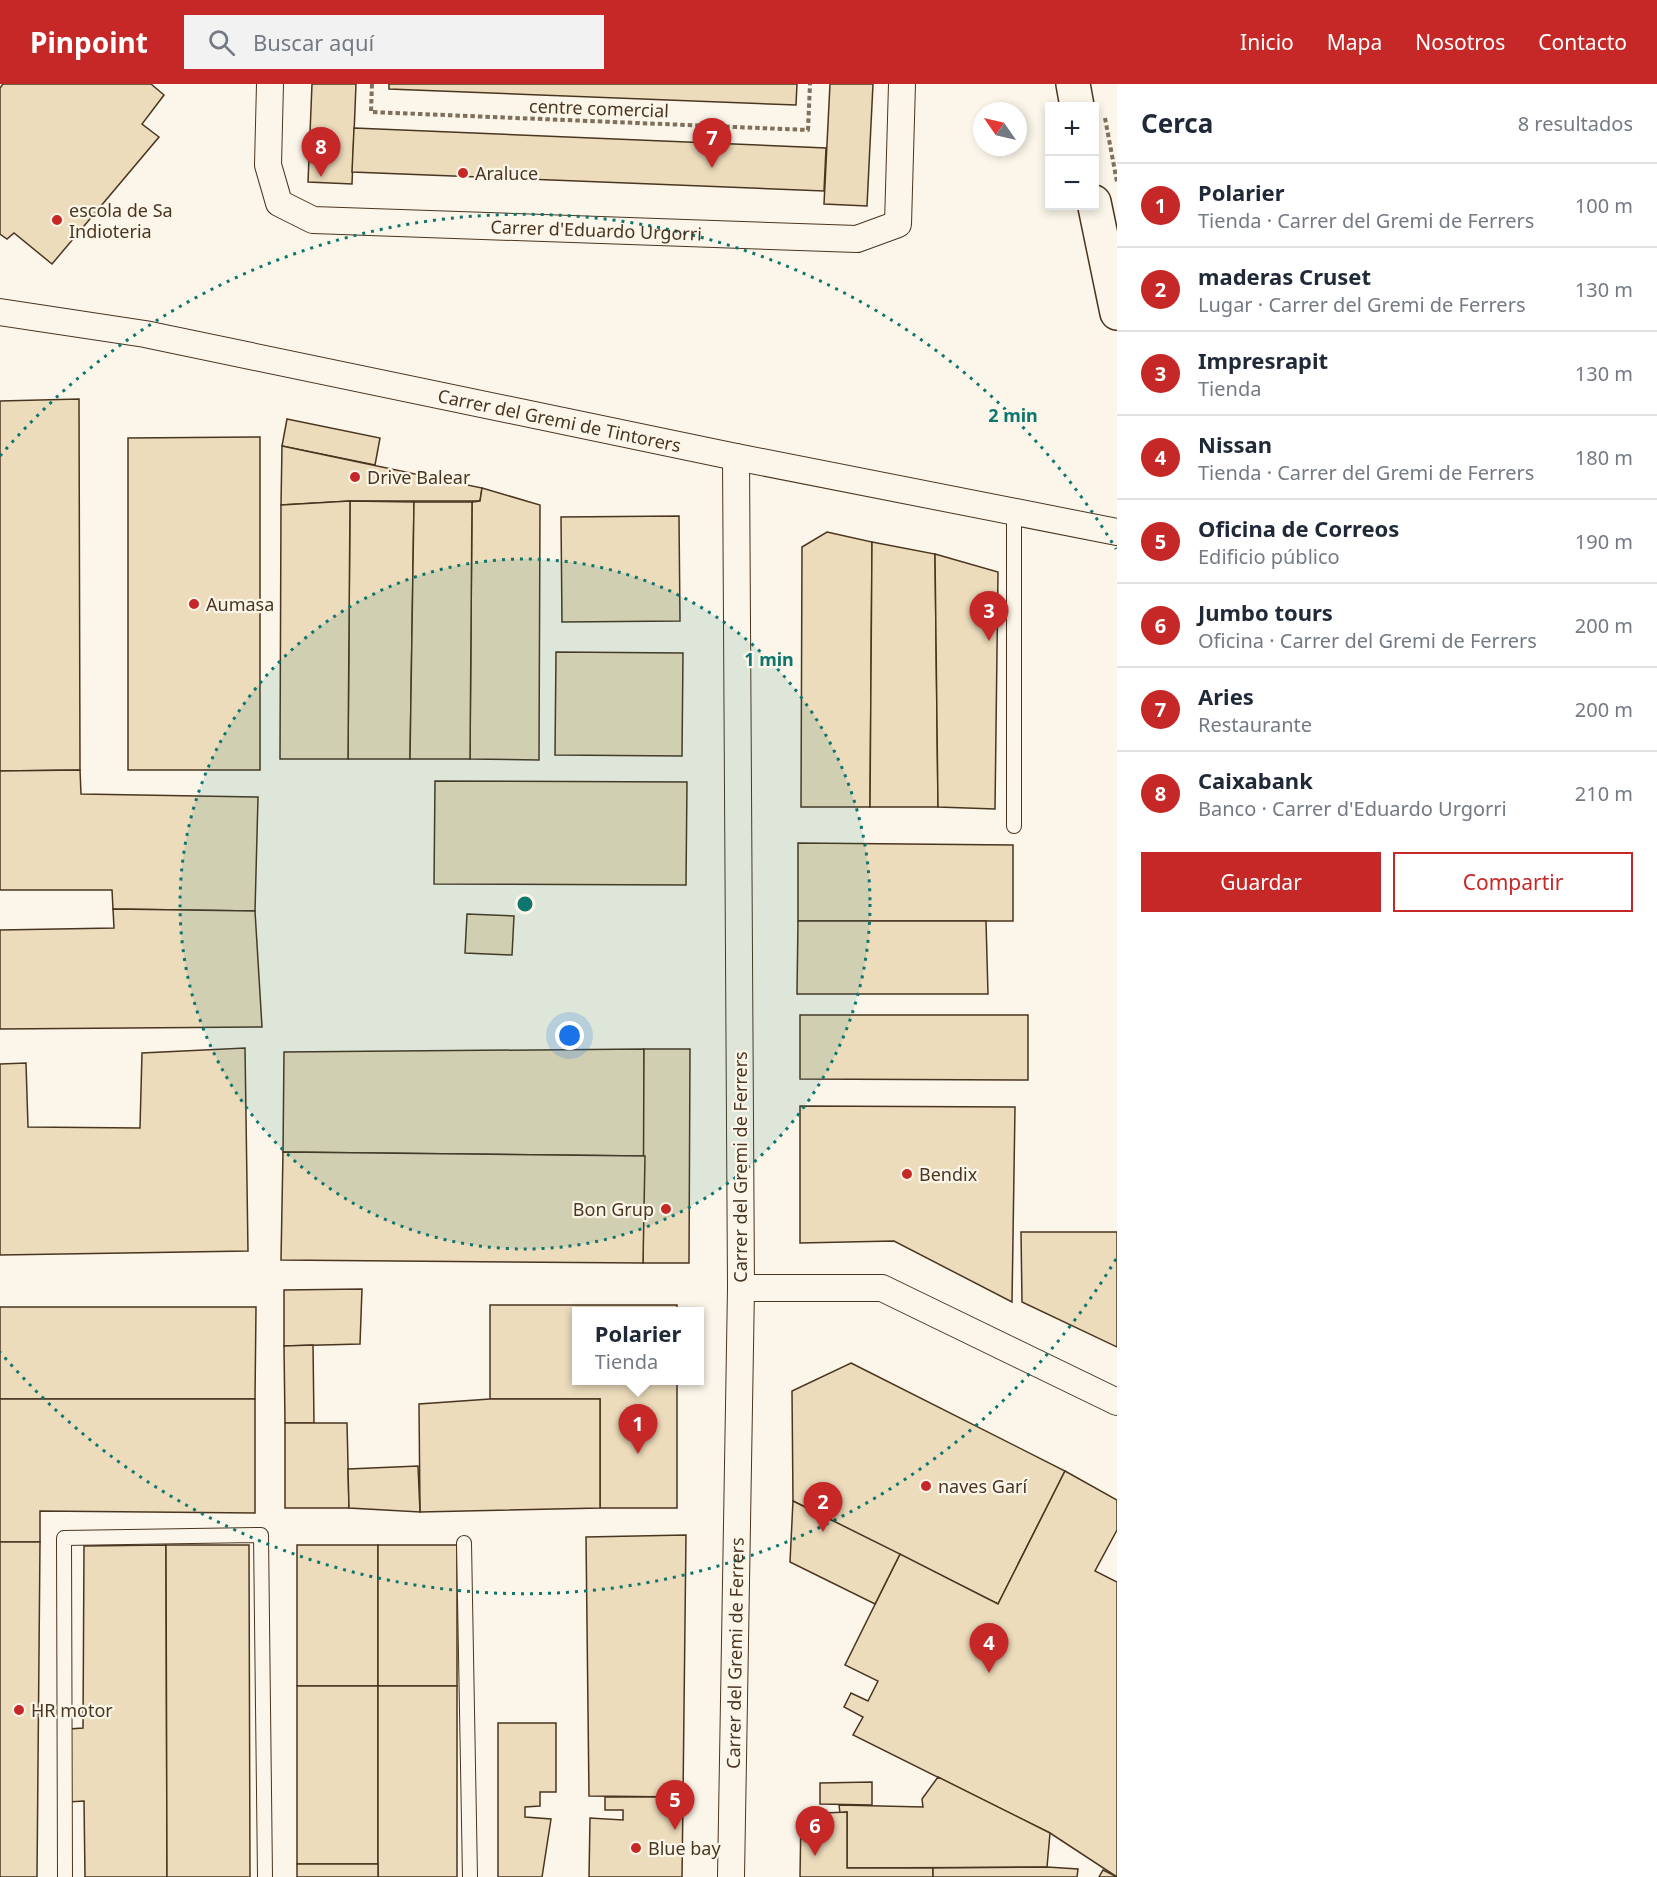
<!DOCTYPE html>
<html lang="es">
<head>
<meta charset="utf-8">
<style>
  body { margin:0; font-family:"Noto Sans",sans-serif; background:#f2f2f3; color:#1f2937 }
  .controls { position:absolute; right:18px; top:18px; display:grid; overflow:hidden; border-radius:0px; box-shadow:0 3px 9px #0003 }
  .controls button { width:54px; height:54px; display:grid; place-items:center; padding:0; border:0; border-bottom:2px solid #e0e1e3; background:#fff; color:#1f2937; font:30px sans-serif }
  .compass { position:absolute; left:973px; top:18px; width:54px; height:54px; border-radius:50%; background:#fff; box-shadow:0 3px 9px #0003; rotate:304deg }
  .you { position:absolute; left:570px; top:952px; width:21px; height:21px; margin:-15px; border:4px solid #fff; border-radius:50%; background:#1a73e8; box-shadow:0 0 0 9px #1a73e833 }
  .badge { display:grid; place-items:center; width:39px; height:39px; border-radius:50%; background:#c62828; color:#fff; font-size:20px; font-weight:700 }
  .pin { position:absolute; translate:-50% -50px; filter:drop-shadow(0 2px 3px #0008) }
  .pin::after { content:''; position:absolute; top:32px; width:21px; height:18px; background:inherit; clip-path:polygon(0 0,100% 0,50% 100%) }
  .popup { position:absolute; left:572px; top:1223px; width:132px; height:78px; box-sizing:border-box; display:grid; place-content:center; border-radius:0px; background:#fff; filter:drop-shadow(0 2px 4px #0005); font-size:20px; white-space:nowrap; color:#747a83 }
  .popup b { font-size:22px; color:#1f2937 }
  .popup::after { content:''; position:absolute; left:50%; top:100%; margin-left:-12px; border:12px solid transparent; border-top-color:#fff }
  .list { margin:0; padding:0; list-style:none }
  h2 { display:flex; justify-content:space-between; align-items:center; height:78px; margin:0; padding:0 24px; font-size:26px }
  h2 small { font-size:20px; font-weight:400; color:#747a83 }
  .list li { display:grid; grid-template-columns:39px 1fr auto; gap:18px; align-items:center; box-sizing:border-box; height:84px; padding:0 24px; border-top:2px solid #e0e1e3 }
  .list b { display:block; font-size:22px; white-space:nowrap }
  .list p { margin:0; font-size:20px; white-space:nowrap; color:#747a83 }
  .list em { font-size:20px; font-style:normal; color:#747a83 }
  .actions { display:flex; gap:12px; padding:18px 24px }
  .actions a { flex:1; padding:14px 0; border:2px solid #c62828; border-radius:0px; text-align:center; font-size:21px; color:#c62828 }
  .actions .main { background:#c62828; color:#fff }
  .icon { flex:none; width:33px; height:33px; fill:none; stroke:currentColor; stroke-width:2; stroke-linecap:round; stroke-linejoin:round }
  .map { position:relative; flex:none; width:1117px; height:1793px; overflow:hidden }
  header { display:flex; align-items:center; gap:36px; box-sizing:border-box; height:84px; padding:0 30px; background:#c62828; color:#fff }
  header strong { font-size:28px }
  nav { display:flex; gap:33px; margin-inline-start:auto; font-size:21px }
  .search { width:420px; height:54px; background:#f2f2f3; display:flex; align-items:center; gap:15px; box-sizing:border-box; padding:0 21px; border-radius:0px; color:#747a83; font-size:22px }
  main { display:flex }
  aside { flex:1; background:#fff }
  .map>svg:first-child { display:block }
  .building { fill:#ecdcbc; stroke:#4a3520; stroke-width:1.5 }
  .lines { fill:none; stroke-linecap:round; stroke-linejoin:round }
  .service-casing { stroke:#4a3520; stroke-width:16 }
  .minor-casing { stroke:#4a3520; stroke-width:28 }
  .secondary-casing { stroke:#4a3520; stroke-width:36 }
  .path { stroke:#7f6f5c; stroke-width:4; stroke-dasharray:4.5 3; stroke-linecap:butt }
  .service { stroke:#fbf6e9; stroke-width:14 }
  .minor { stroke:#fbf6e9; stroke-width:26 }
  .secondary { stroke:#fbf6e9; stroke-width:33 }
  .ring { fill:none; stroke:#0f766e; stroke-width:3; stroke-dasharray:3 6 }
  .poi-dot { fill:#c62828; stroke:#fbf6e9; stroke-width:2 }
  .labels { text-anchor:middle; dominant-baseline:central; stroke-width:4.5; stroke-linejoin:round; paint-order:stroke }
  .street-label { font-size:18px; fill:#4a3520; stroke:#fbf6e9 }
  .poi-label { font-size:18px; fill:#4a3520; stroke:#fbf6e9; text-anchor:start }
  .centre { fill:#0f766e; stroke:#fbf6e9; stroke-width:3 }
  .ring-label { font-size:18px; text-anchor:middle; font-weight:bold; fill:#0f766e; stroke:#fbf6e9; stroke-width:4.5; stroke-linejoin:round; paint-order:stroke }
</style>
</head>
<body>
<header>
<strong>Pinpoint</strong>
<div class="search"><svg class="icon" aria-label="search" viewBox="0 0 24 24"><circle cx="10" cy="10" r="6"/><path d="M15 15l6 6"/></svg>Buscar aquí</div>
<nav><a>Inicio</a><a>Mapa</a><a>Nosotros</a><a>Contacto</a></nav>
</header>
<main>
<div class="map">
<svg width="1117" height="1793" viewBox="0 0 1117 1793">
  <rect width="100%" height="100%" fill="#fbf6e9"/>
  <g class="building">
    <polygon points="3,0 151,0 164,11 142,40 159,53 52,180 14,149 7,155 0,150 0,4"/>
    <polygon points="312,0 356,0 352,100 308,98"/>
    <polygon points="389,0 797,0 796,21 389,5"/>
    <polygon points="830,0 873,0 867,122 824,120"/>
    <polygon points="354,44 826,64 824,107 352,88"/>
    <polygon points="79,315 80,686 0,687 0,317"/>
    <polygon points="287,335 380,354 375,381 282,362"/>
    <polygon points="260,353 260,686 128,686 128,354"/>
    <polygon points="282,362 482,404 480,417 350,417 281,421"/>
    <polygon points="482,404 540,421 539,676 470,675 472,418 480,417"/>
    <polygon points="350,417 414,418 410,675 348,675"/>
    <polygon points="350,417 348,675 280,675 281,421"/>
    <polygon points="414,418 472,418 470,675 410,675"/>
    <polygon points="679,432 680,537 562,538 561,433"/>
    <polygon points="827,448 872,458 870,723 801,723 802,463"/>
    <polygon points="872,458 935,470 938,723 870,723"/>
    <polygon points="935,470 998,488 995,725 938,723"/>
    <polygon points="556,568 683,569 682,672 555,671"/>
    <polygon points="80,686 81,710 258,713 255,827 113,825 112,806 0,806 0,687"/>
    <polygon points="435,697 687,698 686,801 434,800"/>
    <polygon points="798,759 1013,761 1013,837 798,837"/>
    <polygon points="113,825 255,827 262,943 0,945 0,846 114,844"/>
    <polygon points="467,830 514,832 512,871 465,869"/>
    <polygon points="798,837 986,837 988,910 797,910"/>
    <polygon points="800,931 1028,931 1028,996 800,995"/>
    <polygon points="245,964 248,1167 0,1171 0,980 26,979 28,1043 140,1044 142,969"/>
    <polygon points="644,965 645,1072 283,1068 284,968"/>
    <polygon points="644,965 690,965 689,1179 643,1179"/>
    <polygon points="800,1022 1015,1023 1012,1218 894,1157 800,1159"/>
    <polygon points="283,1068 645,1072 643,1179 281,1176"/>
    <polygon points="1021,1148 1117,1148 1117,1263 1022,1218"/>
    <polygon points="362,1205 360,1260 284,1262 284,1206"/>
    <polygon points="490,1221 677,1221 677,1228 576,1228 576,1296 677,1296 677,1424 600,1424 600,1315 490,1315"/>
    <polygon points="0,1223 256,1223 255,1315 0,1315"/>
    <polygon points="313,1261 314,1339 285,1339 284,1262"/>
    <polygon points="851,1279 1065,1387 998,1520 793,1417 792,1307"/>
    <polygon points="0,1315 255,1315 255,1429 40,1427 40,1458 0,1458"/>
    <polygon points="490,1315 600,1315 600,1424 420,1428 419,1320"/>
    <polygon points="285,1339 347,1339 349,1424 285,1424"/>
    <polygon points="418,1382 420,1428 349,1424 348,1385"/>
    <polygon points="1065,1387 1117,1416 1117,1446 1095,1487 1117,1498 1117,1793 1050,1749 853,1651 863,1633 844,1623 851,1609 868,1617 878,1597 845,1581 900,1470 998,1520"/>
    <polygon points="793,1417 900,1470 875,1520 790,1478"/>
    <polygon points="686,1451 683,1713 589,1712 586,1453"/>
    <polygon points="0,1458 40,1458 37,1793 0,1793"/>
    <polygon points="166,1461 167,1793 85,1793 84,1717 67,1718 69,1645 83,1644 84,1462"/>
    <polygon points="166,1461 249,1461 250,1793 167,1793"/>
    <rect x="297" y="1461" width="81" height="141"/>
    <rect x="378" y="1461" width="79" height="141"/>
    <rect x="297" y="1602" width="81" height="178"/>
    <rect x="378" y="1602" width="79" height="191"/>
    <polygon points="498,1639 556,1639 556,1708 540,1708 540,1722 525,1723 525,1733 551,1735 542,1793 498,1793"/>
    <polygon points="938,1693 1050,1749 1047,1783 847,1784 847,1728 840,1729 839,1721 923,1723 922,1715"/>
    <polygon points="872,1698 872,1721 820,1720 820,1699"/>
    <polygon points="605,1713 683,1713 682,1793 589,1793 590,1734 623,1736 623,1726 605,1726"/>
    <polygon points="847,1728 847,1784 933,1784 933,1793 800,1793 801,1730"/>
    <rect x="297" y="1780" width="81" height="13"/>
    <polygon points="1047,1783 1078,1785 1077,1793 933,1793 933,1784"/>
    <polygon points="1103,1786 1117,1793 1099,1793"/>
  </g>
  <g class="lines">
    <defs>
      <g id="service">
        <polyline points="1014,428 1014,742"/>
        <polyline points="464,1459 470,1793"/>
        <polyline points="65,1793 64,1454 261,1451 265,1793"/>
      </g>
      <g id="minor">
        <path id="s1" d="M270,0l-2,81 11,38 34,17 544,19 41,-15 4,-140"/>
        <path id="s2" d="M0,228l145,22 591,123 381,75"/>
        <polyline points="741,1204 882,1204 1117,1318"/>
        <path id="s3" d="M731,1793l10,-589 -5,-831"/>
      </g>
      <g id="secondary">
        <polyline points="1073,0 1077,22"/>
        <polyline points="1094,118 1117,229"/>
      </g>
    </defs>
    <use href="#service" class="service-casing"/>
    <use href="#minor" class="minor-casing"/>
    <use href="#secondary" class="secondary-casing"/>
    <g class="path">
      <polyline points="372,0 371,28 808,46 810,0"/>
      <polyline points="1105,34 1117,98"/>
    </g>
    <use href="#service" class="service"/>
    <use href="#minor" class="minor"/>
    <use href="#secondary" class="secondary"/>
  </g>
  <circle cx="525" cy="820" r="345" fill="#0f766e" fill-opacity=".12"/>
  <g class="ring">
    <circle cx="525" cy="820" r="345"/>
    <path d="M1116 1175A690 690 0 0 1 0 1268M0 372A690 690 0 0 1 1116 465"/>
  </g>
  <g class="poi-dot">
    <circle cx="463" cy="89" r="6"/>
    <circle cx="57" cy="136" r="6"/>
    <circle cx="355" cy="393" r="6"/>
    <circle cx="194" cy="520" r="6"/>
    <circle cx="907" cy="1090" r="6"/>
    <circle cx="666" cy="1125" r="6"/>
    <circle cx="926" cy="1402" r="6"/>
    <circle cx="19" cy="1626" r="6"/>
    <circle cx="636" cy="1764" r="6"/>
  </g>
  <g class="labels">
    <g class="street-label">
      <text transform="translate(599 24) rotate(2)">centre comercial</text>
      <text stroke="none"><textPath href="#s1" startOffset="442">Carrer d'Eduardo Urgorri</textPath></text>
      <text stroke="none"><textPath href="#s2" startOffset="570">Carrer del Gremi de Tintorers</textPath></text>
      <text transform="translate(740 1083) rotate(-90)">Carrer del Gremi de Ferrers</text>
      <text stroke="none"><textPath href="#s3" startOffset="224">Carrer del Gremi de Ferrers</textPath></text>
    </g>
    <g class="poi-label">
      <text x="475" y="89">Araluce</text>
      <text x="69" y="126">escola de Sa<tspan x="69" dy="21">Indioteria</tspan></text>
      <text x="367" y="393">Drive Balear</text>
      <text x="206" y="520">Aumasa</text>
      <text x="919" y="1090">Bendix</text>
      <text x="654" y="1125" text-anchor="end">Bon Grup</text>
      <text x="938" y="1402">naves Garí</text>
      <text x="31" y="1626">HR motor</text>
      <text x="648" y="1764">Blue bay</text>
    </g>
  </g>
  <circle cx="525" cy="820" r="9" class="centre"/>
  <g class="ring-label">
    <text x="1013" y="338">2 min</text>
    <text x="769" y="582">1 min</text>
  </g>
</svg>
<div class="controls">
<button>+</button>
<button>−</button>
</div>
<svg class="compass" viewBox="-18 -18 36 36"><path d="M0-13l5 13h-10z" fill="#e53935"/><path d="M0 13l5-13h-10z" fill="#747a83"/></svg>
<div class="you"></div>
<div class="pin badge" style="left:638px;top:1370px">1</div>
<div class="popup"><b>Polarier</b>Tienda</div>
<div class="pin badge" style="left:823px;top:1448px">2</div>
<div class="pin badge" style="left:989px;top:557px">3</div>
<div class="pin badge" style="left:989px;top:1589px">4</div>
<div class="pin badge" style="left:675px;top:1746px">5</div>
<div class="pin badge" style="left:815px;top:1772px">6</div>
<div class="pin badge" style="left:712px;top:84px">7</div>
<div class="pin badge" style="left:321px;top:93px">8</div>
</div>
<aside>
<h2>Cerca<small>8 resultados</small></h2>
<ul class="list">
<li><span class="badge">1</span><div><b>Polarier</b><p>Tienda · Carrer del Gremi de Ferrers</p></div><em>100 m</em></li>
<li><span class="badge">2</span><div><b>maderas Cruset</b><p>Lugar · Carrer del Gremi de Ferrers</p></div><em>130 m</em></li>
<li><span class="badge">3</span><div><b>Impresrapit</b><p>Tienda</p></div><em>130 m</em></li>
<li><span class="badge">4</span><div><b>Nissan</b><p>Tienda · Carrer del Gremi de Ferrers</p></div><em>180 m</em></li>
<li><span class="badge">5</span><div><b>Oficina de Correos</b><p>Edificio público</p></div><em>190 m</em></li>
<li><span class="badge">6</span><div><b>Jumbo tours</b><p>Oficina · Carrer del Gremi de Ferrers</p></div><em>200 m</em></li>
<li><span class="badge">7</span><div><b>Aries</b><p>Restaurante</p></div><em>200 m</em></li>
<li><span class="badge">8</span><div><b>Caixabank</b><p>Banco · Carrer d'Eduardo Urgorri</p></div><em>210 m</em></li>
</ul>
<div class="actions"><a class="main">Guardar</a><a>Compartir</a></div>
</aside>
</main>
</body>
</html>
